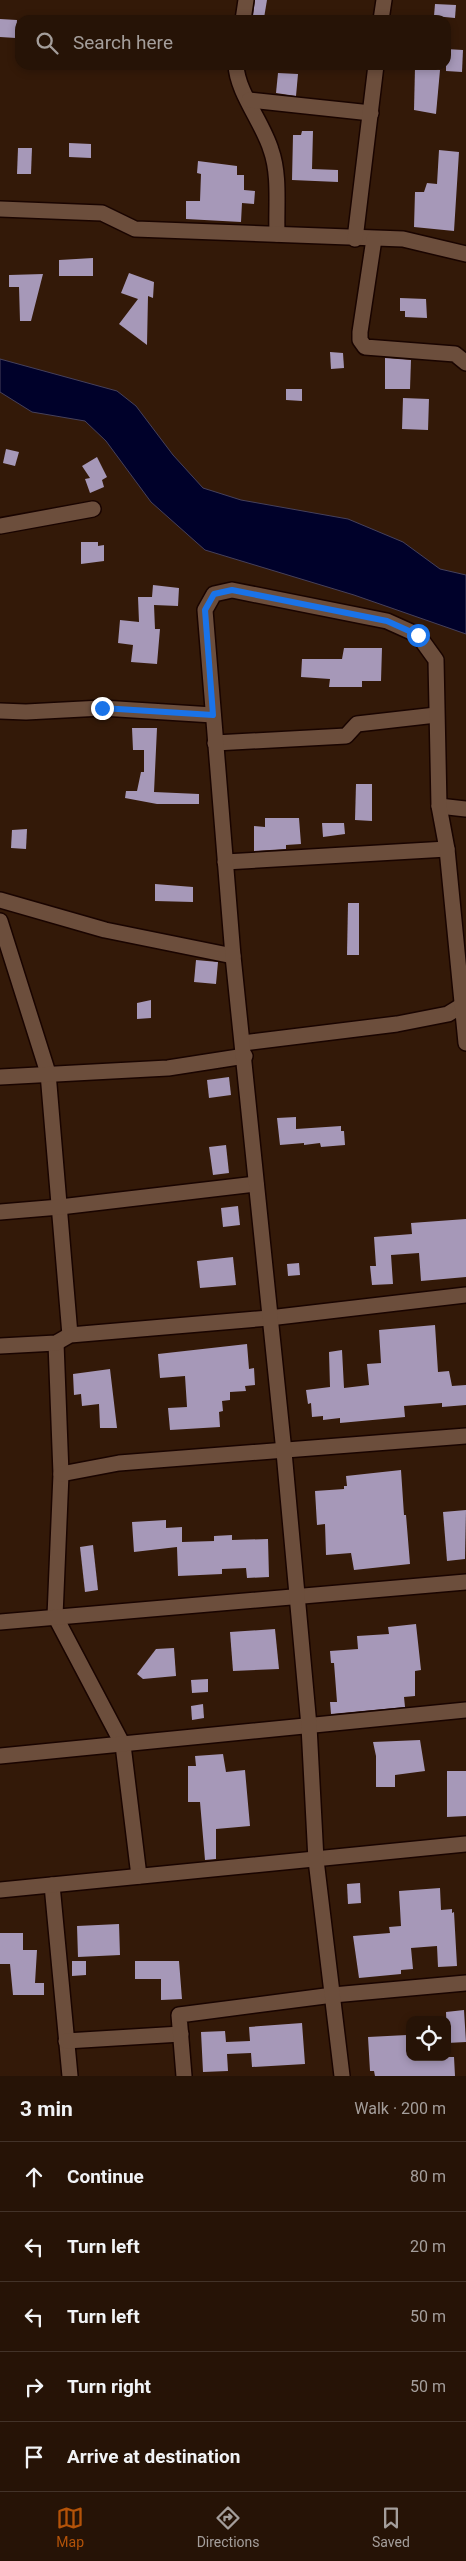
<!DOCTYPE html>
<html lang="en">
<head>
<meta charset="utf-8">
<style>
  body { margin:0; font-family:Roboto,sans-serif; background:#2e1c10; color:#f1f3f6 }
  .controls { position:absolute; right:15px; bottom:15px; display:grid; overflow:hidden; border-radius:10px; box-shadow:0 2px 8px #0003 }
  .controls button { width:45px; height:45px; display:grid; place-items:center; padding:0; border:0; border-bottom:1px solid #423228; background:#261306; color:#f1f3f6; font:25px sans-serif }
  .stop { position:absolute; width:15px; height:15px; margin:-11px; border:4px solid #1a73e8; border-radius:50%; background:#fff }
  .stop.end { background:#1a73e8; border-color:#fff; box-shadow:0 1px 5px #0008 }
  .list { margin:0; padding:0; list-style:none }
  h2 { display:flex; justify-content:space-between; align-items:center; height:65px; margin:0; padding:0 20px; font-size:21px }
  h2 small { font-size:16px; font-weight:400; color:#a49e9b }
  .list li { display:grid; grid-template-columns:32px 1fr auto; gap:15px; align-items:center; box-sizing:border-box; height:70px; padding:0 20px; border-top:1px solid #423228 }
  .list b { display:block; font-size:19px; white-space:nowrap }
  .list em { font-size:16px; font-style:normal; color:#a49e9b }
  .icon { flex:none; width:28px; height:28px; fill:none; stroke:currentColor; stroke-width:2; stroke-linecap:round; stroke-linejoin:round }
  .map { position:relative; flex:none; width:466px; height:2076px; overflow:hidden }
  .search { position:absolute; background:#261306; box-shadow:0 2px 8px #0003; left:15px; right:15px; top:15px; height:55px; display:flex; align-items:center; gap:12px; box-sizing:border-box; padding:0 18px; border-radius:15px; color:#a49e9b; font-size:19px }
  .sheet { height:415px; background:#261306 }
  nav { display:flex; justify-content:space-around; align-items:center; box-sizing:border-box; height:70px; border-top:1px solid #423228; background:#261306; font-size:14px; color:#a49e9b }
  nav a { display:grid; justify-items:center; gap:2px }
  nav .on { color:#b45309 }
  .map>svg:first-child { display:block }
  .water { fill:#00012a; stroke:#46415b }
  .building { fill:#a698b8 }
  .lines { fill:none; stroke-linecap:round; stroke-linejoin:round }
  .street-casing { stroke:#190400; stroke-width:18 }
  .street { stroke:#6c4e3c; stroke-width:15 }
  .route { stroke:#1a73e8; stroke-width:6 }
</style>
</head>
<body>
<div class="map">
<svg width="466" height="2076" viewBox="0 0 466 2076">
  <rect width="100%" height="100%" fill="#331908"/>
  <polygon class="water" points="0,359 117,391 136,406 173,455 203,488 241,500 348,519 403,542 440,569 466,575 466,634 354,595 205,550 151,502 106,441 85,421 32,412 0,392"/>
  <g class="building">
    <polygon points="255,0 267,0 264,18 253,16"/>
    <polygon points="435,4 456,5 455,18 434,16"/>
    <polygon points="0,19 17,20 16,38 0,37"/>
    <polygon points="446,49 463,50 462,72 446,71"/>
    <polygon points="415,68 440,70 436,114 414,110"/>
    <polygon points="278,73 298,74 296,96 276,93"/>
    <polygon points="302,131 313,131 312,169 338,170 338,182 292,180 293,135 301,135"/>
    <polygon points="69,143 91,144 91,158 69,157"/>
    <polygon points="18,148 32,148 31,174 17,174"/>
    <polygon points="439,150 459,152 454,231 414,227 415,192 424,192 427,183 437,184"/>
    <polygon points="198,161 237,166 237,175 244,175 244,190 255,191 254,204 242,203 241,222 186,219 186,201 200,201 201,174 197,173"/>
    <polygon points="93,258 93,276 59,276 59,260"/>
    <polygon points="129,273 154,282 153,298 148,296 147,345 119,324 138,299 121,293"/>
    <polygon points="43,274 31,321 20,321 19,287 9,287 9,275"/>
    <polygon points="400,298 426,299 427,318 405,317 405,311 400,311"/>
    <polygon points="330,352 343,353 344,368 331,369"/>
    <polygon points="385,358 411,360 410,389 385,389"/>
    <polygon points="286,389 302,389 302,401 286,400"/>
    <polygon points="403,398 429,399 428,430 402,429"/>
    <polygon points="6,449 19,452 15,466 3,463"/>
    <polygon points="97,457 107,477 102,480 104,487 90,493 85,479 90,478 82,466"/>
    <polygon points="81,542 98,542 98,546 104,545 104,561 81,564"/>
    <polygon points="153,585 179,588 178,606 154,605 155,629 160,629 157,664 131,662 133,645 118,643 120,620 139,622 138,597 152,597"/>
    <polygon points="344,648 382,648 381,681 362,681 362,687 329,687 330,679 301,677 302,659 342,659"/>
    <polygon points="132,728 157,728 154,792 199,794 199,804 157,804 125,798 126,791 137,791 141,772 144,772 144,750 133,750"/>
    <polygon points="356,784 372,784 372,821 355,820"/>
    <polygon points="265,818 299,818 301,844 286,845 286,849 254,851 254,826 265,827"/>
    <polygon points="322,823 344,823 345,834 323,837"/>
    <polygon points="27,829 26,849 11,848 12,830"/>
    <polygon points="155,884 193,887 193,902 155,901"/>
    <polygon points="348,903 359,903 359,955 347,955"/>
    <polygon points="196,960 218,962 216,984 194,982"/>
    <polygon points="151,1000 151,1018 137,1019 137,1003"/>
    <polygon points="229,1077 231,1095 209,1098 207,1080"/>
    <polygon points="296,1117 296,1129 341,1126 341,1131 344,1131 345,1145 321,1147 320,1143 304,1145 304,1143 280,1145 277,1118"/>
    <polygon points="226,1145 229,1173 213,1175 209,1147"/>
    <polygon points="238,1206 240,1225 223,1227 221,1208"/>
    <polygon points="466,1219 466,1277 421,1281 419,1253 391,1255 393,1284 372,1285 370,1266 376,1266 374,1237 412,1234 411,1223"/>
    <polygon points="233,1257 236,1285 200,1288 197,1261"/>
    <polygon points="299,1263 300,1275 288,1276 287,1264"/>
    <polygon points="435,1325 438,1372 449,1371 452,1386 466,1385 466,1405 442,1407 442,1403 404,1406 405,1417 340,1423 340,1418 323,1420 323,1416 312,1417 311,1403 308,1404 306,1390 330,1387 329,1352 342,1350 344,1388 369,1385 367,1364 381,1363 379,1330"/>
    <polygon points="247,1344 249,1369 254,1368 255,1385 245,1386 246,1391 230,1392 230,1400 222,1401 223,1411 219,1412 220,1427 170,1430 168,1408 187,1407 185,1376 160,1378 158,1354"/>
    <polygon points="110,1369 117,1428 100,1428 99,1404 82,1406 81,1394 74,1395 73,1374"/>
    <polygon points="401,1470 404,1515 406,1515 410,1564 354,1570 351,1553 326,1555 325,1524 317,1525 315,1491 344,1489 344,1486 347,1486 346,1476"/>
    <polygon points="466,1510 465,1559 447,1561 443,1512"/>
    <polygon points="166,1520 166,1528 182,1527 182,1542 214,1541 214,1536 232,1535 232,1540 268,1539 269,1577 247,1578 246,1568 222,1569 222,1574 178,1576 177,1547 134,1552 132,1522"/>
    <polygon points="93,1545 98,1590 85,1592 80,1547"/>
    <polygon points="416,1624 421,1670 415,1671 415,1696 404,1697 405,1707 331,1714 330,1702 337,1702 334,1663 331,1663 330,1651 358,1649 357,1636 389,1634 388,1627"/>
    <polygon points="275,1629 279,1669 233,1671 230,1632"/>
    <polygon points="174,1648 176,1676 143,1679 137,1674 156,1649"/>
    <polygon points="208,1679 208,1692 192,1693 191,1680"/>
    <polygon points="203,1704 204,1718 192,1720 191,1706"/>
    <polygon points="420,1740 425,1771 395,1775 395,1787 376,1787 376,1756 373,1742"/>
    <polygon points="223,1754 226,1772 245,1770 250,1826 216,1829 216,1859 205,1860 200,1802 188,1802 188,1766 196,1766 195,1756"/>
    <polygon points="447,1771 466,1771 466,1816 447,1817"/>
    <polygon points="360,1883 361,1903 348,1904 347,1884"/>
    <polygon points="440,1888 441,1910 452,1909 452,1913 454,1912 457,1966 438,1967 437,1946 411,1948 413,1969 401,1970 401,1974 359,1978 353,1936 390,1933 389,1927 401,1926 399,1891"/>
    <polygon points="119,1924 120,1955 78,1957 77,1926"/>
    <polygon points="0,1933 23,1933 23,1950 37,1950 35,1983 44,1983 44,1995 13,1995 10,1964 0,1964"/>
    <polygon points="72,1961 86,1961 86,1975 72,1976"/>
    <polygon points="135,1961 179,1961 182,1999 161,2000 161,1979 135,1979"/>
    <polygon points="464,2010 466,2042 447,2043 446,2012"/>
    <polygon points="302,2023 305,2064 252,2067 251,2053 227,2054 228,2071 203,2072 201,2032 225,2031 226,2042 250,2041 249,2027"/>
    <polygon points="407,2035 408,2057 454,2057 455,2076 375,2076 374,2071 370,2071 368,2037"/>
  </g>
  <g class="lines">
    <defs>
      <g id="street">
        <polyline points="243,20 246,0"/>
        <polyline points="381,20 384,0"/>
        <path d="M236,65c1,27 27,58 35,85 9,25 5,57 6,84"/>
        <polyline points="249,100 371,113"/>
        <polyline points="0,209 102,213 135,229 403,239 466,254"/>
        <polyline points="355,239 376,65"/>
        <polyline points="374,239 360,332 360,340 365,347 455,354 466,363"/>
        <polyline points="0,526 93,509"/>
        <polyline points="0,711 26,712 102,708 213,715"/>
        <polyline points="215,743 346,736 357,724 436,715"/>
        <polyline points="439,806 466,809"/>
        <polyline points="225,862 447,849"/>
        <polyline points="0,900 105,930 233,956"/>
        <polyline points="0,921 48,1073 70,1335"/>
        <polyline points="243,1043 397,1024 448,1014 466,1003"/>
        <polyline points="0,1077 168,1068 245,1056"/>
        <polyline points="0,1212 60,1207 256,1184"/>
        <polyline points="56,1343 61,1474 55,1616 123,1745 139,1876"/>
        <polyline points="0,1346 56,1343 70,1335 269,1318 466,1295"/>
        <polyline points="61,1474 119,1463 466,1436"/>
        <polyline points="0,1622 466,1582"/>
        <polyline points="0,1756 466,1710"/>
        <polyline points="52,1885 70,2076"/>
        <polyline points="0,1890 466,1844"/>
        <polyline points="66,2041 181,2034"/>
        <polyline points="184,2076 179,2015 333,1995 466,1983"/>
        <polyline points="342,2076 316,1860 309,1726 284,1452 233,956 205,610 214,594 232,590 387,621 418,635 436,660 439,806 447,849 466,1043"/>
      </g>
    </defs>
    <use href="#street" class="street-casing"/>
    <use href="#street" class="street"/>
  </g>
  <g class="lines">
    <polyline class="route" points="102,708 213,715 205,610 214,594 232,590 387,621 418,635"/>
  </g>
</svg>
<div class="controls">
<button><svg class="icon" aria-label="locate" viewBox="0 0 24 24"><circle cx="12" cy="12" r="6"/><path d="M12 2v4M12 18v4M2 12h4M18 12h4"/></svg></button>
</div>
<div class="stop" style="left:418px;top:635px"></div>
<div class="stop end" style="left:102px;top:708px"></div>
<div class="search"><svg class="icon" aria-label="search" viewBox="0 0 24 24"><circle cx="10" cy="10" r="6"/><path d="M15 15l6 6"/></svg>Search here</div>
</div>
<section class="sheet">
<h2>3 min<small>Walk · 200 m</small></h2>
<ul class="list">
<li><svg class="icon" aria-label="ahead" viewBox="0 0 24 24"><path d="M12 20V5M6 11l6-6 6 6"/></svg><div><b>Continue</b></div><em>80 m</em></li>
<li><svg class="icon" aria-label="left" viewBox="0 0 24 24"><path d="M17 20v-9H6M10 6l-5 5 5 5"/></svg><div><b>Turn left</b></div><em>20 m</em></li>
<li><svg class="icon" aria-label="left" viewBox="0 0 24 24"><path d="M17 20v-9H6M10 6l-5 5 5 5"/></svg><div><b>Turn left</b></div><em>50 m</em></li>
<li><svg class="icon" aria-label="right" viewBox="0 0 24 24"><path d="M7 20v-9h11M14 6l5 5-5 5"/></svg><div><b>Turn right</b></div><em>50 m</em></li>
<li><svg class="icon" aria-label="arrive" viewBox="0 0 24 24"><path d="M6 21V4h12l-3 4 3 4H6"/></svg><div><b>Arrive at destination</b></div></li>
</ul>
</section>
<nav>
<a class="on"><svg class="icon" aria-label="map" viewBox="0 0 24 24"><path d="M3 6l6-2 6 2 6-2v14l-6 2-6-2-6 2zM9 4v14M15 6v14"/></svg>Map</a>
<a><svg class="icon" aria-label="directions" viewBox="0 0 24 24"><path d="M12 3l9 9-9 9-9-9zM9 14v-3h6M13 9l2 2-2 2"/></svg>Directions</a>
<a><svg class="icon" aria-label="saved" viewBox="0 0 24 24"><path d="M7 4h10v16l-5-4-5 4z"/></svg>Saved</a>
</nav>
</body>
</html>
